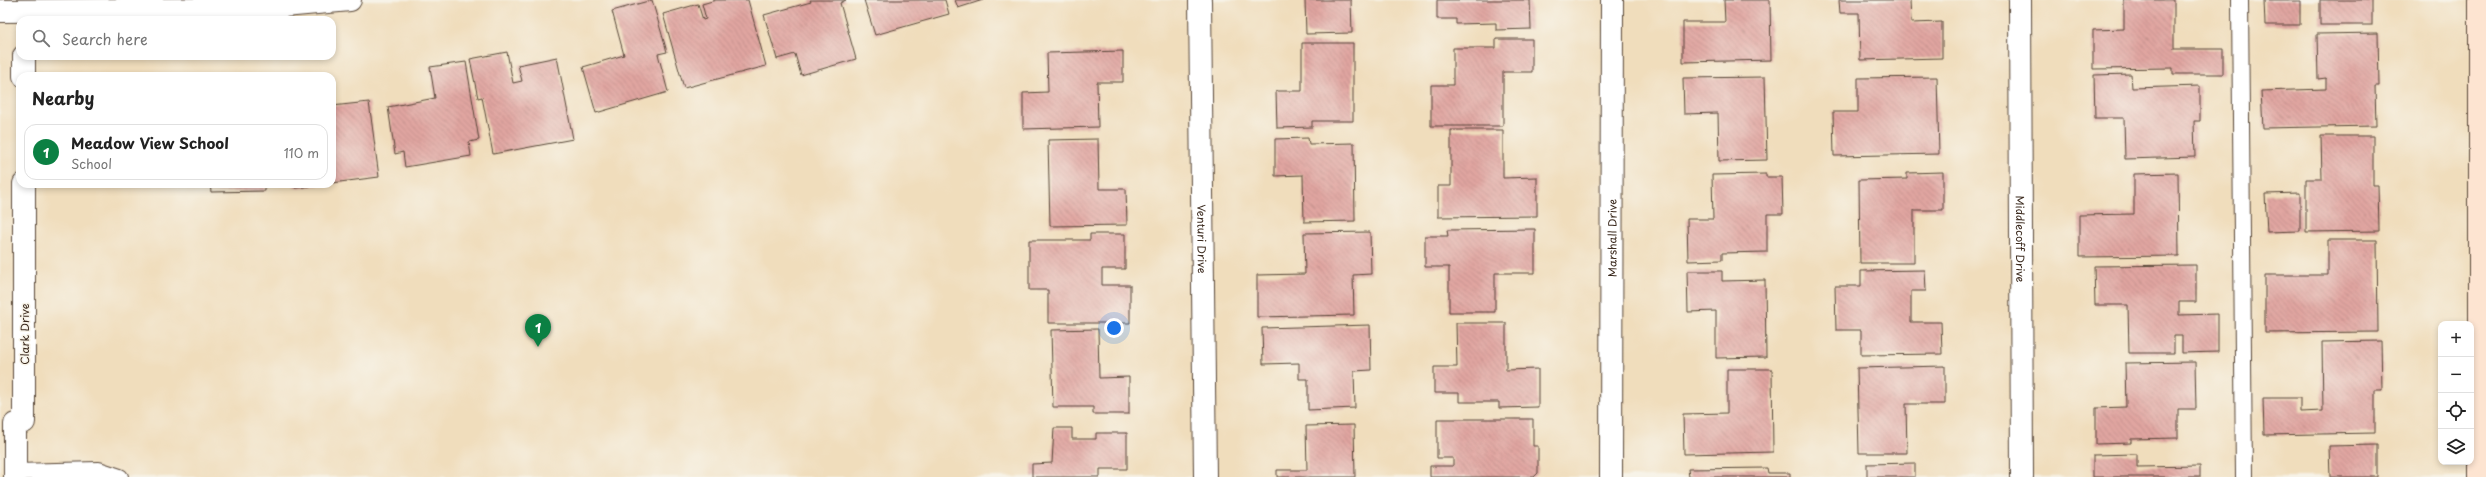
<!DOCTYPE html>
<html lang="en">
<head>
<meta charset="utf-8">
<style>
  body { margin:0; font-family:"Playpen Sans",sans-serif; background:#f6f6f6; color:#222 }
  .controls { position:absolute; right:12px; bottom:12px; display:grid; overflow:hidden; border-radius:8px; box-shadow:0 2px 6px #0003 }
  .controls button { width:36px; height:36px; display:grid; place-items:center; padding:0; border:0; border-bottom:1px solid #e0e0e0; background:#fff; color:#222; font:20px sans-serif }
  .you { position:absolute; left:1114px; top:328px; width:14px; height:14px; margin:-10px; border:3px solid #fff; border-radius:50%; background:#1a73e8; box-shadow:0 0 0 6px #1a73e833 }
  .badge { display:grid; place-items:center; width:26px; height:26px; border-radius:50%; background:#0b8043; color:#fff; font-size:13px; font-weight:700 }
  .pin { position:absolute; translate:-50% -33px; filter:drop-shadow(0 1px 2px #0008) }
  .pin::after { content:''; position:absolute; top:21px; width:14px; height:12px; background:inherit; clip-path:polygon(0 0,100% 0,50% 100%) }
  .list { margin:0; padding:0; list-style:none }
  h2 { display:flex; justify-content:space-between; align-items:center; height:52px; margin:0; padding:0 16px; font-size:17px }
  h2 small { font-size:13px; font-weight:400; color:#767676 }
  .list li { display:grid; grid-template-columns:26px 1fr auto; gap:12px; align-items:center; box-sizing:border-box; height:56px; margin:0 8px 8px; padding:0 8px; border:1px solid #e0e0e0; border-radius:12px }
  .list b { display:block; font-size:15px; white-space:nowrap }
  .list p { margin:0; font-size:13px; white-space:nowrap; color:#767676 }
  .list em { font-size:13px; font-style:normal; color:#767676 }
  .icon { flex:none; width:22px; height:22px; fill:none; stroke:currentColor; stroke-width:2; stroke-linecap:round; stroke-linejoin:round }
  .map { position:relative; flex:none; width:2486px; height:477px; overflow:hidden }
  .search { position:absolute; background:#fff; box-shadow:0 2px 6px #0003; left:16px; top:16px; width:320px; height:44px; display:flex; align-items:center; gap:10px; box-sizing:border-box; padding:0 14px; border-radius:12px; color:#767676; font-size:15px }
  .panel { position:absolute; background:#fff; box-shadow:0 2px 6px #0003; left:16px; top:72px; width:320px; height:116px; border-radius:12px }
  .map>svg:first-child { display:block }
  .building { fill:url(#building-back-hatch) }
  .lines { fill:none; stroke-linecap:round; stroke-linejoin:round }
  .service-casing { stroke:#564536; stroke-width:18 }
  .minor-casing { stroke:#564536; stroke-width:24 }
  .secondary-casing { stroke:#564536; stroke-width:24 }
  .service { stroke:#fff; stroke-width:16 }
  .minor { stroke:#fff; stroke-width:22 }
  .secondary { stroke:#fde4d1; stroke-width:22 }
  .labels { text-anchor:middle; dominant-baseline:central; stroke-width:3; stroke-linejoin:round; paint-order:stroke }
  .street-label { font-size:11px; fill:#3b2a1e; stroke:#f7f3e8 }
</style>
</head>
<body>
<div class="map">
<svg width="2486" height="477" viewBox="0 0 2486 477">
  <defs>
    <pattern id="building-back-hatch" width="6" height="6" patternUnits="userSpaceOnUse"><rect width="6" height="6" fill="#e1a6a1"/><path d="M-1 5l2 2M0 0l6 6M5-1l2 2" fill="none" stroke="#b88783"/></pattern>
  </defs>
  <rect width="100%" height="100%" fill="#f7f3e8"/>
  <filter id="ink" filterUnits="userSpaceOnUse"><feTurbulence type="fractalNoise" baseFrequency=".025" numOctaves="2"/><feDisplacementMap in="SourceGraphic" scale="8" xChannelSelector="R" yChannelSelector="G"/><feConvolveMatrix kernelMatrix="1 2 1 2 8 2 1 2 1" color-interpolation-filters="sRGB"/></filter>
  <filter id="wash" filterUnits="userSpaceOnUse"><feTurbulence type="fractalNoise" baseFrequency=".012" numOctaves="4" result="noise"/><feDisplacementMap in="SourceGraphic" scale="16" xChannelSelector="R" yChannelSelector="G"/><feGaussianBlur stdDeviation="0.9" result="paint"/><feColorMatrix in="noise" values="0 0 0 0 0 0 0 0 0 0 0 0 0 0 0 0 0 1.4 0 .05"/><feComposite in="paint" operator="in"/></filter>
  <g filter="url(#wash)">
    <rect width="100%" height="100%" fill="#f0ddbc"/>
    <g id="blocks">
      <g class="building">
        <polygon points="652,0 667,52 658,54 668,92 596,113 583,67 624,55 612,11"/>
        <polygon points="716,0 748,0 766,66 684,88 663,14 698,4 703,20 706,19 702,4"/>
        <polygon points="810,0 846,0 840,3 856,59 801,75 795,54 777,59 764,15 811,2"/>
        <polygon points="864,0 945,0 949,14 875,35"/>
        <polygon points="955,0 983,0 958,8"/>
        <polygon points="1305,0 1351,0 1352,33 1306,34"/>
        <polygon points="1437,0 1530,0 1531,29 1496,30 1496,23 1456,24 1456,19 1437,19"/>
        <polygon points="1724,0 1770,0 1771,60 1683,62 1683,22 1725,22"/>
        <polygon points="1839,0 1910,0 1911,23 1942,22 1942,58 1860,60 1859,13 1840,13"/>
        <polygon points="2124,0 2174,0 2174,49 2223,49 2223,74 2173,74 2173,68 2093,69 2093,30 2124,29"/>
        <polygon points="2264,0 2300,0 2300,25 2265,25"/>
        <rect x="2320" y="0" width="52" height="25"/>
        <polygon points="2378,33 2379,86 2375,86 2376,126 2263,128 2261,91 2326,89 2326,78 2318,79 2317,34"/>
        <polygon points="1496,39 1532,39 1532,72 1503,72 1503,126 1431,126 1431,85 1453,85 1453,48 1496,48"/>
        <polygon points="1302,43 1353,43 1353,121 1312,121 1312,127 1277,128 1276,91 1302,91"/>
        <polygon points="1123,51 1123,82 1097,82 1098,127 1023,129 1023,93 1048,92 1047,53"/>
        <polygon points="507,52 513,83 522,81 518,65 557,57 573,139 493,154 482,97 478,98 470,59"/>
        <polygon points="466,62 479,140 469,142 471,156 405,167 403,152 395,154 388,107 435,98 430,67"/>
        <polygon points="2131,74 2132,88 2200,86 2200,121 2194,121 2195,157 2125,159 2124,118 2095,118 2094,75"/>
        <polygon points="1765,77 1767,160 1719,161 1718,113 1684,114 1683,78"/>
        <polygon points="1937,77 1939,154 1834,156 1833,112 1858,112 1858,78"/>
        <polygon points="369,102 379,177 332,183 332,106"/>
        <polygon points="1451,130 1503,130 1503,178 1537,177 1537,216 1438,217 1438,186 1451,186"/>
        <polygon points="2321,136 2373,136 2373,185 2378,185 2379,231 2306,232 2306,179 2322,179"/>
        <polygon points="1308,138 1309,144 1354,143 1355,221 1304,222 1303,175 1275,176 1275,139"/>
        <polygon points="1098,139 1099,189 1126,189 1127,225 1050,226 1048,140"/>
        <polygon points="1943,172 1943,210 1914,210 1914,263 1860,263 1859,180 1907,179 1907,173"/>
        <polygon points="2178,173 2179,256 2079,257 2079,215 2134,214 2134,174"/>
        <polygon points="1766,174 1766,177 1782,177 1783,214 1767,214 1767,252 1722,253 1722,260 1688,261 1687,219 1713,219 1712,175"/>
        <polygon points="210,184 265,184 265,191 211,192"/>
        <polygon points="294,184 319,184 319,185 295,188"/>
        <polygon points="2300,193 2300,231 2267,232 2265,194"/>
        <polygon points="1535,229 1535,273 1495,273 1495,312 1449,312 1449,267 1425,267 1425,236 1448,236 1447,230"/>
        <polygon points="1370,232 1371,274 1353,275 1354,315 1257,317 1257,275 1305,274 1304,233"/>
        <polygon points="1090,234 1125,234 1125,269 1102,269 1102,285 1130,285 1130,323 1048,323 1048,290 1029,290 1029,240 1090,240"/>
        <polygon points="2328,240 2377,240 2378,332 2265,333 2265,275 2328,275"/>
        <polygon points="2196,265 2196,302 2179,302 2179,315 2218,314 2218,352 2182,353 2182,336 2174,336 2174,353 2129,353 2128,305 2095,305 2094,266"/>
        <polygon points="1925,270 1926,291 1911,291 1911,322 1941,322 1942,354 1861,355 1861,330 1836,330 1835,286 1861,286 1861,271"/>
        <polygon points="1687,271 1722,271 1722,281 1765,280 1766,357 1716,358 1716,311 1688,312"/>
        <polygon points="1456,323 1506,323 1506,370 1538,369 1538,407 1499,408 1499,402 1459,402 1459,393 1434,393 1434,367 1457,367"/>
        <polygon points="1370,325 1371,370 1354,371 1355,408 1308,410 1308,379 1299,379 1299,363 1263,364 1262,328"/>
        <polygon points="1098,329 1099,378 1129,377 1129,414 1093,414 1093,407 1053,407 1051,330"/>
        <polygon points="2381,341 2382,390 2375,390 2375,433 2264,435 2263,398 2300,398 2300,412 2323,411 2322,342"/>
        <polygon points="2195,362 2196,409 2178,409 2178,438 2131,439 2131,443 2096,444 2096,408 2126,407 2125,363"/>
        <polygon points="1945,366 1945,404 1906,404 1907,453 1859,453 1857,368"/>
        <polygon points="1727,369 1772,369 1773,452 1684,454 1683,414 1727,413"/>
        <polygon points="1437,419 1533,419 1533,446 1538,446 1538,473 1534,477 1430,477 1430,466 1453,466 1453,458 1437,458"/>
        <polygon points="1354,425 1355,477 1277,477 1277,470 1307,470 1306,426"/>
        <polygon points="1054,428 1072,428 1072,439 1096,439 1096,433 1127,433 1127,469 1100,469 1100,477 1032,477 1032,464 1052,463"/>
        <polygon points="2377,445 2377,477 2330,477 2329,446"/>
        <polygon points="2137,454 2137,467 2200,466 2200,477 2093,477 2093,455"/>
        <polygon points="1915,463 1915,477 1867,477 1867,464"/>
        <polygon points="1767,468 1768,473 1790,473 1790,477 1689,477 1688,469"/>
      </g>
    </g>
  </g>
  <g filter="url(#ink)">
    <use href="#blocks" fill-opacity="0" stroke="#564536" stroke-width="1"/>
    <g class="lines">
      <defs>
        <g id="service">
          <polyline points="2240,0 2244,477"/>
          <polyline points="15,472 99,470 120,477"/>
        </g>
        <g id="minor">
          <path id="s1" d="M1200,0l5,477"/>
          <path id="s2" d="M2020,0l2,477"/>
          <polyline points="0,11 251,9 350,0"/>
          <polyline points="24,56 24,76"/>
          <polyline points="15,477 15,424 24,422 24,184"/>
          <path id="s3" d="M1611,477l1,-477"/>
        </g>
        <polyline id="secondary" points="2480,0 2480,477"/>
      </defs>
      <use href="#service" class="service-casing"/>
      <use href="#minor" class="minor-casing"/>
      <use href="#secondary" class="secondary-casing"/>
      <use href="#service" class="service"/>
      <use href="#minor" class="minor"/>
      <use href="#secondary" class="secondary"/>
    </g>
  </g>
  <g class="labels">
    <g class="street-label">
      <text stroke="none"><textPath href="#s1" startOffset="239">Venturi Drive</textPath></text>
      <text stroke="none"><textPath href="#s3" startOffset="239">Marshall Drive</textPath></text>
      <text stroke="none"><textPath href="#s2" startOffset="239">Middlecoff Drive</textPath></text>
      <text transform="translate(24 334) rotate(-90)">Clark Drive</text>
    </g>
  </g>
</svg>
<div class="controls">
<button>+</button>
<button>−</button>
<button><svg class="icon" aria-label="locate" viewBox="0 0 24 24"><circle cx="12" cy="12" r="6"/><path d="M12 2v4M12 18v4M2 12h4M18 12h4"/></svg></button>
<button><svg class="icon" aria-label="layers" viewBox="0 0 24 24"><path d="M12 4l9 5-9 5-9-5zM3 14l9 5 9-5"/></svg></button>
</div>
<div class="you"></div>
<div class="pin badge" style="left:538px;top:347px">1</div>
<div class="search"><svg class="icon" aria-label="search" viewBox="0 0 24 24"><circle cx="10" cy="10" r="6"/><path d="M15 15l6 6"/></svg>Search here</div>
<section class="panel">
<h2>Nearby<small></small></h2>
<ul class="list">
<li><span class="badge">1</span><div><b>Meadow View School</b><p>School</p></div><em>110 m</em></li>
</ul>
</section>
</div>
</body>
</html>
